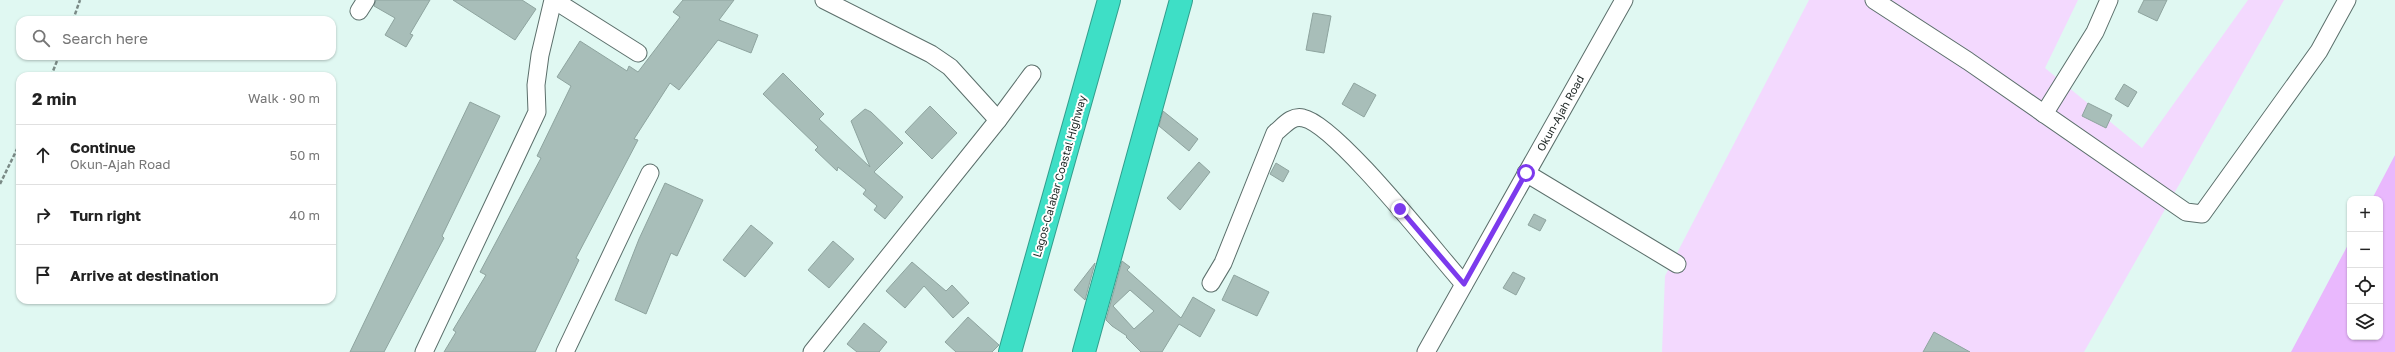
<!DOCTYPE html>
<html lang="en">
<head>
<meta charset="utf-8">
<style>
  body { margin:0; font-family:"Golos Text",sans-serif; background:#f6f6f6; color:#222 }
  .controls { position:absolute; right:12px; bottom:12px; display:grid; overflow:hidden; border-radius:8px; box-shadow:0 1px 3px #0004 }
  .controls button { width:36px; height:36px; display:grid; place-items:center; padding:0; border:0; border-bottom:1px solid #e0e0e0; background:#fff; color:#222; font:20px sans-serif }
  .stop { position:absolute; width:12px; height:12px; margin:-9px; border:3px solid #7c3aed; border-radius:50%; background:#fff }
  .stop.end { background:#7c3aed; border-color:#fff; box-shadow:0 1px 4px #0008 }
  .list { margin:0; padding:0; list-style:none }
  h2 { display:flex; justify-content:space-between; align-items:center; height:52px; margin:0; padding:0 16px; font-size:17px }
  h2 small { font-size:13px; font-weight:400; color:#767676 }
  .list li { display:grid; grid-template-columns:26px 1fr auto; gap:12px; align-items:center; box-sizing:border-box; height:60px; padding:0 16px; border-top:1px solid #e0e0e0 }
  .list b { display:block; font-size:15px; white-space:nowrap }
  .list p { margin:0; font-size:13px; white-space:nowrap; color:#767676 }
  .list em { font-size:13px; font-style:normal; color:#767676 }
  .icon { flex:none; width:22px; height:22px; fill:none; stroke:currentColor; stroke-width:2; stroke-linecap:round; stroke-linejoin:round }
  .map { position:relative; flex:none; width:2395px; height:352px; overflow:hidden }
  .search { position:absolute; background:#fff; box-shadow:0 1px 3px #0004; left:16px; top:16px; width:320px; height:44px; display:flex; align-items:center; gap:10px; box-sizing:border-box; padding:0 14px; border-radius:12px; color:#767676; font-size:15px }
  .panel { position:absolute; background:#fff; box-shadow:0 1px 3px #0004; left:16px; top:72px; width:320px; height:232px; border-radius:12px }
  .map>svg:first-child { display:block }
  .green { fill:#f3d9fe }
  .water { fill:#e9b8fd }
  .building { fill:#a8beb9; stroke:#8ea49f; fill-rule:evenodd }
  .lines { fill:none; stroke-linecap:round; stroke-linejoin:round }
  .minor-casing { stroke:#5b6f6b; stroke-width:19 }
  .highway-casing { stroke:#329e8d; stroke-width:24 }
  .path { stroke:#7a8a86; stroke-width:2.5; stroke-dasharray:4 2; stroke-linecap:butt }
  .minor { stroke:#fff; stroke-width:17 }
  .highway { stroke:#3edfc6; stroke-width:22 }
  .route { stroke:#7c3aed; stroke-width:5 }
  .labels { text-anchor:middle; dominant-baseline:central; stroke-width:4; stroke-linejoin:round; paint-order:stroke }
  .street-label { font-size:11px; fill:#1d2624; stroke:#fff }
</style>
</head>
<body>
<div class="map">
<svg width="2395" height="352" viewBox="0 0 2395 352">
  <rect width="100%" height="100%" fill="#e0f8f2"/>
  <polygon class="green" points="1809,0 2078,0 2045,68 2142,148 2248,0 2284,0 2084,352 1662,352 1665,276"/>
  <polygon class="water" points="2395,155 2395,352 2291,352 2350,241 2350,337 2380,337 2380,199 2372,199"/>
  <g class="building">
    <polygon points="376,0 430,0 410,34 413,35 406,47 385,35 395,18 374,6"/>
    <polygon points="453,0 522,0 536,9 515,40"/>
    <polygon points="683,0 734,0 719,20 758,35 751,53 718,40 679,90 670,83 634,139 638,140 576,258 579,260 535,352 444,352 456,332 453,330 486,275 480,272 541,158 537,156 571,86 557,77 580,41 627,71 629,66 638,72 680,17 673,12"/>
    <polygon points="2144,0 2167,0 2157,21 2138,12"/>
    <polygon points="1313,13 1331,16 1324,53 1306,50"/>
    <polygon points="783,73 824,114 819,119 870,167 851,121 865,109 871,112 903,143 874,172 903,197 885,219 874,210 877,206 863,194 866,190 838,167 837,171 815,150 818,147 763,94"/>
    <polygon points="1354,83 1376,95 1364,117 1342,104"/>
    <polygon points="2124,84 2137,92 2128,107 2115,99"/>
    <polygon points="470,102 500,116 442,236 444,238 384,352 350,352"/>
    <polygon points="2088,103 2112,115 2106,128 2082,116"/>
    <polygon points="930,106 957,133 932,159 905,132"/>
    <polygon points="1163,111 1198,139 1189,151 1159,126"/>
    <polygon points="1199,162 1210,172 1180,210 1167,198"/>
    <polygon points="1276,163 1289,171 1283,182 1270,174"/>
    <polygon points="665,183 703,200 677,256 671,253 646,314 615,300 639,239"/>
    <polygon points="1534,214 1546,220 1540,231 1528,225"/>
    <polygon points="751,225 773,243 745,277 723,260"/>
    <polygon points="833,241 854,259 829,288 808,270"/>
    <path d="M1122,261l8,6 -3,3 54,48 12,-21 22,13 -15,27 -21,-13 -17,28h-21l-15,-15 1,-1 -15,-10 -6,-6zM1130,290l24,21 -20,18 -21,-23z"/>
    <polygon points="912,262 946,291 952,285 969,303 953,318 924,286 905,308 886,291"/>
    <polygon points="1095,263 1085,300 1074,290"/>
    <polygon points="1513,272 1525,278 1516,295 1503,288"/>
    <polygon points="1234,275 1269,292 1257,316 1222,300"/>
    <polygon points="968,317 999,345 992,352 956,352 945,342"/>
    <polygon points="864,323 887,342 879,352 857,352 847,344"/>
    <polygon points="1934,332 1970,352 1923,352"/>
  </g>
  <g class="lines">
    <defs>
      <g id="minor">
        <polyline points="554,0 638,53"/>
        <polyline points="1874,0 1968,61 2186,212 2202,214 2319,51 2347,0"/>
        <polyline points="359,11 366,0"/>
        <polyline points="2044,114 2095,32 2109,0"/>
        <polyline points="998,120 1032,74"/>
        <polyline points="1526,173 1677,264"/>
        <path d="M1211,283l12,-20 52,-130c8,-6 16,-18 28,-15 33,6 134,136 161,166"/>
        <polyline points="424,352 537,112 536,85 540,55 553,0"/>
        <polyline points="565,352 650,173"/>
        <polyline points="812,352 998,120 950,67 931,54 824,0"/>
        <polyline points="1426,352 1624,0"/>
      </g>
      <g id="highway">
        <polyline points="1010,352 1109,0"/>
        <polyline points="1084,352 1181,0"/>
      </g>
    </defs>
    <use href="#minor" class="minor-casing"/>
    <use href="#highway" class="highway-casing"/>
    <g class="path">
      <polyline points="73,20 80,0"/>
      <polyline points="51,76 59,56"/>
      <polyline points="0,184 20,143"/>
    </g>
    <use href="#minor" class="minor"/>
    <use href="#highway" class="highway"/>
  </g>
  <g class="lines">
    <polyline class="route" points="1400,209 1464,284 1526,173"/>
  </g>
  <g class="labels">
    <g class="street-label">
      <text transform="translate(1560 113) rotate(-61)">Okun-Ajah Road</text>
      <text transform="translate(1059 176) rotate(-74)">Lagos-Calabar Coastal Highway</text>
    </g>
  </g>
</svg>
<div class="controls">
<button>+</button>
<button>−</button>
<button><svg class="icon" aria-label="locate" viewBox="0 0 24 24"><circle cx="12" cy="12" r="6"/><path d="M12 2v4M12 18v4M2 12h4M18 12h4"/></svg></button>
<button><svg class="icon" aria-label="layers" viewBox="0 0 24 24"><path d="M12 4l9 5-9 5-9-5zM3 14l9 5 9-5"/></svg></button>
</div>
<div class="stop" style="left:1526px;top:173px"></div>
<div class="stop end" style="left:1400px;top:209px"></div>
<div class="search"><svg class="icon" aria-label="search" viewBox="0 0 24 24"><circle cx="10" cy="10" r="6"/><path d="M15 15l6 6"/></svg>Search here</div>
<section class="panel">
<h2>2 min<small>Walk · 90 m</small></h2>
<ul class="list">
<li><svg class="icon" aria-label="ahead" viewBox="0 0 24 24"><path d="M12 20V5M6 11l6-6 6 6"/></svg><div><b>Continue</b><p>Okun-Ajah Road</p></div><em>50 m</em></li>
<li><svg class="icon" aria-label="right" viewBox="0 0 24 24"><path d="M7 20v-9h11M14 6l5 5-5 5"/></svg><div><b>Turn right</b></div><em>40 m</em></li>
<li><svg class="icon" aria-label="arrive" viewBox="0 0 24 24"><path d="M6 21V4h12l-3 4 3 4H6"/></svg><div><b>Arrive at destination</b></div></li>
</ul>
</section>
</div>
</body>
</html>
